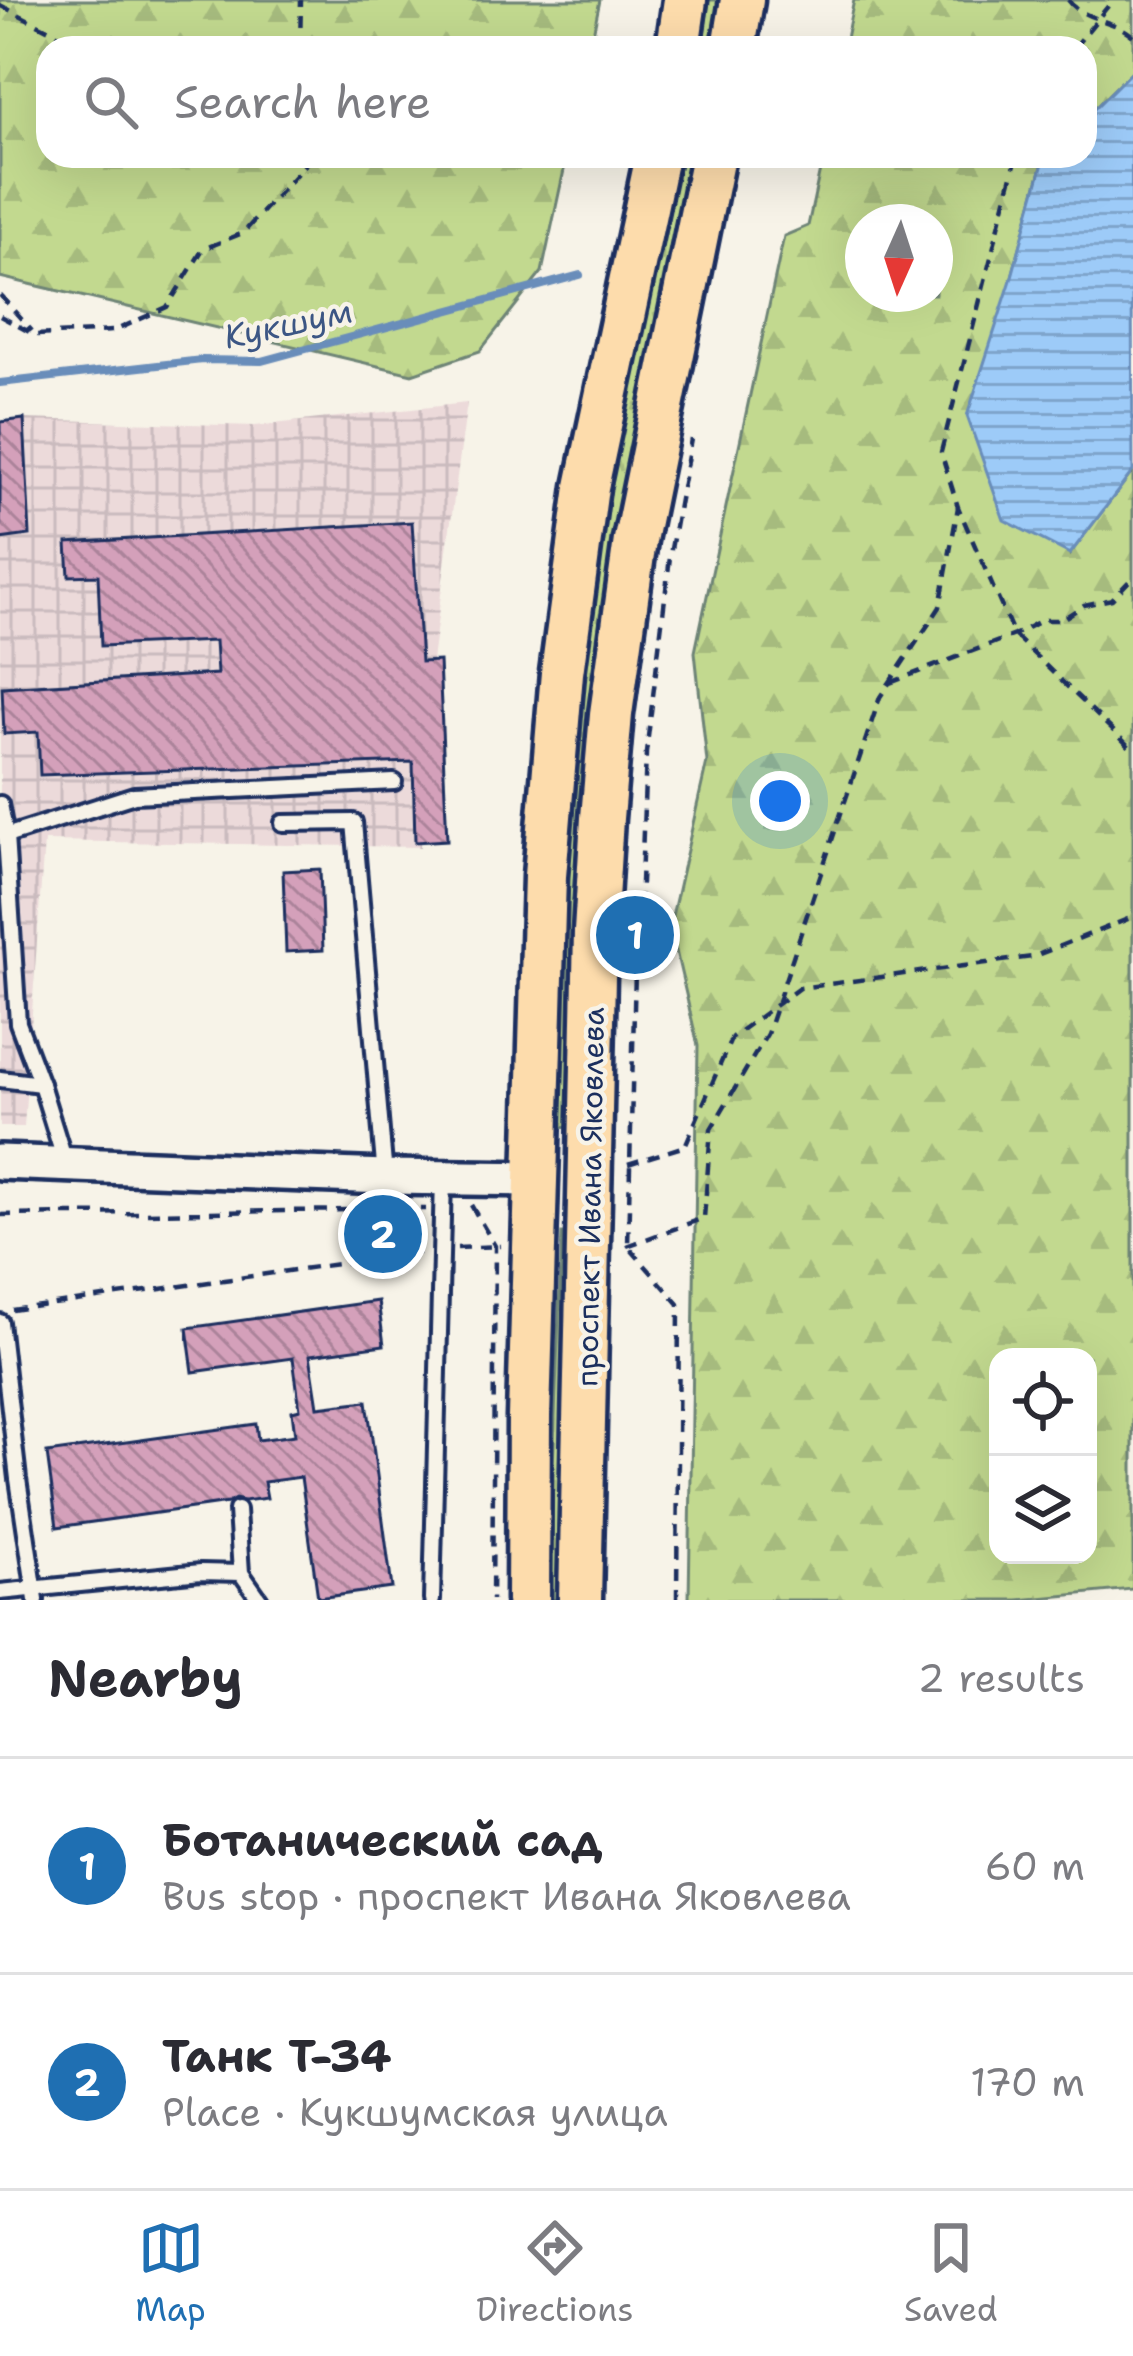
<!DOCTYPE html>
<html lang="en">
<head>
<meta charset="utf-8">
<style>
  body { margin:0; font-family:"Shantell Sans",sans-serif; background:#f2f2f3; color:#2b2b33 }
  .controls { position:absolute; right:36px; bottom:36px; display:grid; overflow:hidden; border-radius:24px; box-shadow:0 12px 48px #0002 }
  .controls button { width:108px; height:108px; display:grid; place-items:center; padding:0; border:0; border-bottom:3px solid #e1e1e2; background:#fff; color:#2b2b33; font:60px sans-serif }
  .compass { position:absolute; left:845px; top:204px; width:108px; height:108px; border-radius:50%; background:#fff; box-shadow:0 12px 48px #0002; rotate:183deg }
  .you { position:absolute; left:780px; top:801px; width:42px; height:42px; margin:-30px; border:9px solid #fff; border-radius:50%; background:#1a73e8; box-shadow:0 0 0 18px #1a73e833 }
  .badge { display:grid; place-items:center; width:78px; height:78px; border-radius:50%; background:#1f6fb2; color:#fff; font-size:39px; font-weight:700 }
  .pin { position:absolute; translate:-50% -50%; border:6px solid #fff; box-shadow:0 3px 12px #0006 }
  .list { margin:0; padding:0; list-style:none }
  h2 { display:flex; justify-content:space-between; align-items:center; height:156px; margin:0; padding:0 48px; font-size:51px }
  h2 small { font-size:39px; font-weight:400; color:#7c7c81 }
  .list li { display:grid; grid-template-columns:78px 1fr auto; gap:36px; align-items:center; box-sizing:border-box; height:216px; padding:0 48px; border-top:3px solid #e1e1e2 }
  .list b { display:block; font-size:45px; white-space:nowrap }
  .list p { margin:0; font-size:39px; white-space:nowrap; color:#7c7c81 }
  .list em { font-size:39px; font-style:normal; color:#7c7c81 }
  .icon { flex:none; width:66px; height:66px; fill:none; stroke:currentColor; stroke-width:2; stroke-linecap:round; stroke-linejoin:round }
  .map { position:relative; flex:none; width:1133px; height:1600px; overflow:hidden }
  .search { position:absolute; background:#fff; box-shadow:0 12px 48px #0002; left:36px; right:36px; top:36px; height:132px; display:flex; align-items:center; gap:30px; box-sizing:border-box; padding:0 42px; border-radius:36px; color:#7c7c81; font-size:45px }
  .sheet { height:588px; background:#fff }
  nav { display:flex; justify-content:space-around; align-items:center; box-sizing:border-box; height:168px; border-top:3px solid #e1e1e2; background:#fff; font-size:33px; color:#7c7c81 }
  nav a { display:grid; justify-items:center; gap:6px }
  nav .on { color:#1f6fb2 }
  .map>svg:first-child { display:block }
  .industrial { fill:url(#industrial-grid) }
  .grass { fill:url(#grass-tufts); stroke:#6e8476; stroke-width:3 }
  .forest { fill:url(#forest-firs); stroke:#6e8476; stroke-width:3; fill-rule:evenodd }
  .water { fill:url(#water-rules); stroke:#698dba; stroke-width:3 }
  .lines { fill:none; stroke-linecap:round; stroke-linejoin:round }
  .stream { stroke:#698dba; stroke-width:8 }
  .building { fill:url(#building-back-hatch); stroke:#1b2f5e; stroke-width:3 }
  .service-casing { stroke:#1b2f5e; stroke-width:22 }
  .tertiary-casing { stroke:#1b2f5e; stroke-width:42 }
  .primary-casing { stroke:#1b2f5e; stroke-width:51 }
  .path { stroke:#1b2f5e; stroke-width:4.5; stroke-dasharray:12 9; stroke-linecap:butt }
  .service { stroke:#f7f3e8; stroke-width:14 }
  .tertiary { stroke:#f7f3e8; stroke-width:33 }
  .primary { stroke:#fddcac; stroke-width:42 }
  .labels { text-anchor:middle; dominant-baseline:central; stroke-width:9; stroke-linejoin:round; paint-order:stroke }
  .street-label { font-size:30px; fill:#1b2f5e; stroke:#f7f3e8 }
  .water-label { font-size:33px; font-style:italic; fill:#3c5684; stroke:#f7f3e8 }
</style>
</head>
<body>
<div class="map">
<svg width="1133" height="1600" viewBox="0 0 1133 1600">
  <defs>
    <pattern id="industrial-grid" width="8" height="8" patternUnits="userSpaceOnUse" patternTransform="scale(3)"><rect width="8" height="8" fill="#ecdada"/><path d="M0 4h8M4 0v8" fill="none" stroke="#cabbbe"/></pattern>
    <pattern id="grass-tufts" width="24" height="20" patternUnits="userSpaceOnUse" patternTransform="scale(3)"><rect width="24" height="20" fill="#c2d98f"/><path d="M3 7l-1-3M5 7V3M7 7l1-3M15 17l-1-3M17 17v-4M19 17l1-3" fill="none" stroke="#a6bb7e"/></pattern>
    <pattern id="forest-firs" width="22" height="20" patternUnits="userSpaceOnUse" patternTransform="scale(3)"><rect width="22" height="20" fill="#c2d98f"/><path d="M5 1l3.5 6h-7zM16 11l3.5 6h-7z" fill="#a6bb7e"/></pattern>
    <pattern id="water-rules" width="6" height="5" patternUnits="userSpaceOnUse" patternTransform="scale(3)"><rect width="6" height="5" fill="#9dcbf8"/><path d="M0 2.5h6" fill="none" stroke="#7fa5cc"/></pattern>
    <pattern id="building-back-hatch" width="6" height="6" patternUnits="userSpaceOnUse" patternTransform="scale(3)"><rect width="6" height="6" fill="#d4a0ba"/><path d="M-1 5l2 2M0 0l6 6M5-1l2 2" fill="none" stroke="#ab839a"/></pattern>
  </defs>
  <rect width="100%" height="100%" fill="#f7f3e8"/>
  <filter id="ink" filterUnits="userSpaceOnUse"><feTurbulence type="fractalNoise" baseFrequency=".00833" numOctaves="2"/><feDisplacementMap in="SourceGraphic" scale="24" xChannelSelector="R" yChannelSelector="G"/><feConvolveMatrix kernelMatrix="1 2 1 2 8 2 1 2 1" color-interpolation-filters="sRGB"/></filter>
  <g filter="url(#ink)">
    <polygon class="industrial" points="467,403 422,734 420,847 44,841 24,1127 0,1127 0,422 24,419 255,426"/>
    <g class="grass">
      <polygon points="709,0 722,0 714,48 702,48"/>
      <polygon points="681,156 694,156 617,533 581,811 571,1128 558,1127 567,812 599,525"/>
      <polygon points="562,1234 570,1234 561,1600 548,1600"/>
    </g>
    <g class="forest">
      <polygon points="0,0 600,0 590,48 48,48 48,156 567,156 542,272 480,351 412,374 0,277"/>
      <polygon points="854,0 1133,0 1133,73 1131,72 1085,118 1085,48 844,48"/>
      <path d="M823,156h224l-3,3 -33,121 59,274 63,-83v1118l-115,11h-329l9,-554 -28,-121 37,-163 -12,-110 89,-416 24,-10zM863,222h72v72h-72zM998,1357h90v198h-90z"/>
    </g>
    <polygon class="water" points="1131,72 1133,471 1070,554 1004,520 967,416 1011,280 1044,159 1047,156 1085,156 1085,118"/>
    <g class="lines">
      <polyline class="stream" points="0,383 202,360 262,361 580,275"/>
    </g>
    <g class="building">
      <polygon points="24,419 30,535 0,539 0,422"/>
      <polygon points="412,522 421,662 439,661 447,840 415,842 413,762 40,775 38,732 4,734 2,687 217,674 215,641 101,646 98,575 69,576 67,543"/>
      <polygon points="320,869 323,950 286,952 283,871"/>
      <polygon points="378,1301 384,1345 310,1355 318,1407 367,1401 392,1588 318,1598 301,1477 264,1482 267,1498 244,1501 235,1499 228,1503 57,1527 47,1453 256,1424 258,1440 295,1435 292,1411 300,1409 293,1358 193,1372 187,1328"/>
    </g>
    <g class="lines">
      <defs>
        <g id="service">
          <polyline points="0,804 6,836 18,1023 41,1084 65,1162"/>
          <polyline points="283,823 354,822 385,1177"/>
          <polyline points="6,836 134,795 394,782"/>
          <polyline points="0,1079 41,1084"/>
          <polyline points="0,1322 18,1479 36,1600"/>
          <polyline points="237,1510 241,1573"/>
          <polyline points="0,1592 201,1572 241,1573 260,1600"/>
          <polyline points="432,1600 443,1179"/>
        </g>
        <polyline id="tertiary" points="0,1162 385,1177 534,1179"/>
        <g id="primary">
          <polyline points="678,48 685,0"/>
          <polyline points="734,48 742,0"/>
          <polyline points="528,1600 529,1417 545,876 562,673 587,487 657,156"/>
          <polyline points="580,1600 595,932 602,818 611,714 635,540 713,156"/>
        </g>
      </defs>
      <use href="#service" class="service-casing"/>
      <use href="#tertiary" class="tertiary-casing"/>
      <use href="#primary" class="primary-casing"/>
      <g class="path">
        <path d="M1068,0c16,21 46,19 65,36"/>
        <polyline points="0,5 85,48"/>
        <polyline points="300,48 301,0"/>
        <polyline points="1074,48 1113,0"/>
        <polyline points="1017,156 941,452 958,507 1014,635 1133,750"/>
        <polyline points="0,295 32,331"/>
        <polyline points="0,316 35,335 114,331 167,307 203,249 243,233 309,160 308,156"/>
        <polyline points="890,683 1014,635 1042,620 1061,620 1084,605 1112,599 1133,577"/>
        <polyline points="628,1164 685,1146 732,1037 799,988 1032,957 1133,917"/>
        <polyline points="471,1205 495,1246 492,1600"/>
        <polyline points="0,1215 426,1209"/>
        <polyline points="627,1246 704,1218 711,1129 767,1034 880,697 940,607 958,507"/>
        <polyline points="457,1248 500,1246"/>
        <polyline points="12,1310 422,1252"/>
        <polyline points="677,1600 679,1304 628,1246 635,970 640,909 646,753 671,549 691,439"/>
      </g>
      <use href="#service" class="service"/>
      <use href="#tertiary" class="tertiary"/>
      <use href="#primary" class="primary"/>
    </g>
  </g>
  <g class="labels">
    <g class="street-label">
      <text transform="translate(590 1197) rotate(-89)">проспект Ивана Яковлева</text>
    </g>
    <g class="water-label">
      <text transform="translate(288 324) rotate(-12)">Кукшум</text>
    </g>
  </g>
</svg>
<div class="controls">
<button><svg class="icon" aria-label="locate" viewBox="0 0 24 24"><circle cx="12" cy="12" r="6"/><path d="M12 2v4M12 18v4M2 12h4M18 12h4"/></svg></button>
<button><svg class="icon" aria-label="layers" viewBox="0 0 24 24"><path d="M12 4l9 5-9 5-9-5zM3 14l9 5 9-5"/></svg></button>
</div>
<svg class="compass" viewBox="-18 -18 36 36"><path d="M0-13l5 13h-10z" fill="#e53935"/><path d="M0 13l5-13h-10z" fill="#7c7c81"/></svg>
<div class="you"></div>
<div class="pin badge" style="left:635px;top:935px">1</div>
<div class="pin badge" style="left:383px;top:1234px">2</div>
<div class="search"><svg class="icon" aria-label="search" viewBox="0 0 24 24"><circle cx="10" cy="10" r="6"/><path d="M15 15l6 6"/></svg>Search here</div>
</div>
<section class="sheet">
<h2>Nearby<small>2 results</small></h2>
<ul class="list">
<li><span class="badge">1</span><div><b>Ботанический сад</b><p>Bus stop · проспект Ивана Яковлева</p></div><em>60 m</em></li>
<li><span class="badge">2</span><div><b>Танк Т-34</b><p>Place · Кукшумская улица</p></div><em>170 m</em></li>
</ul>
</section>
<nav>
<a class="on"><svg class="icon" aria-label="map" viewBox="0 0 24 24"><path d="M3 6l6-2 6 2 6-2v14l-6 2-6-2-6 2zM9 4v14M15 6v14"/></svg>Map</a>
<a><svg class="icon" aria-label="directions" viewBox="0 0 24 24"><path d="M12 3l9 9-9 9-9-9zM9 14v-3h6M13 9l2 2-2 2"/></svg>Directions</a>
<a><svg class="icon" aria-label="saved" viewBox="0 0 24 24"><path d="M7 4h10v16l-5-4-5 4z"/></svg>Saved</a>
</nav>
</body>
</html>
